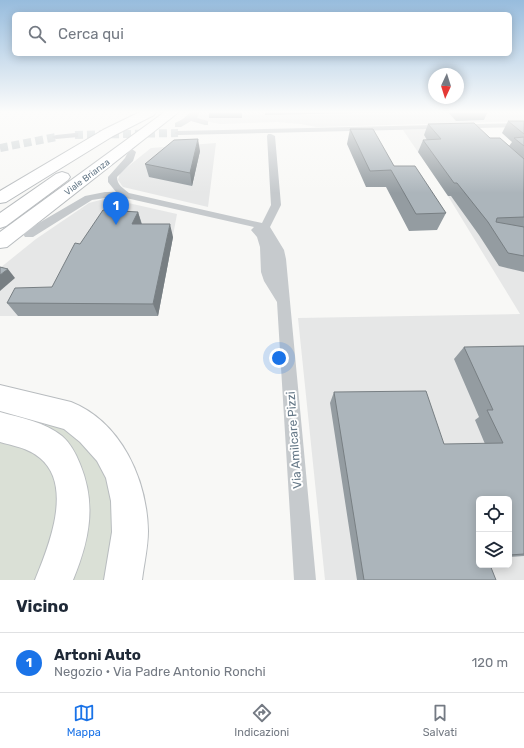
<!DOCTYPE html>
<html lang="it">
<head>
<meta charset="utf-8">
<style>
  body { margin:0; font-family:Rubik,sans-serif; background:#f2f2f3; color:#1f2937 }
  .controls { position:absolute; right:12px; bottom:12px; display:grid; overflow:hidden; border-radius:6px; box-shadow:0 2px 10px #0003 }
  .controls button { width:36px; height:36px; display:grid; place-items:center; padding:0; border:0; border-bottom:1px solid #e0e1e3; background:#fff; color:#1f2937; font:20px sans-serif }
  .compass { position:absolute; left:428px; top:68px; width:36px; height:36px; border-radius:50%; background:#fff; box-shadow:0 2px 10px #0003; rotate:184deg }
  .you { position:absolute; left:279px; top:358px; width:14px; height:14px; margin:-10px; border:3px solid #fff; border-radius:50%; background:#1a73e8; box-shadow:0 0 0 6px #1a73e833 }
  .badge { display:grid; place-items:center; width:26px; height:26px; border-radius:50%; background:#1a73e8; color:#fff; font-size:13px; font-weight:700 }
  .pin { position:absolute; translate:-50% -33px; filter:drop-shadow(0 1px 2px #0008) }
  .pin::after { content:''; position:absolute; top:21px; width:14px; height:12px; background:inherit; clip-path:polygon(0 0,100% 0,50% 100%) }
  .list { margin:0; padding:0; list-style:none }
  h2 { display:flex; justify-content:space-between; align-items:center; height:52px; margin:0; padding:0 16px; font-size:17px }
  h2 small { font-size:13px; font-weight:400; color:#747a83 }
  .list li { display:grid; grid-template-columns:26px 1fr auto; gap:12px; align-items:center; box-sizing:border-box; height:60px; padding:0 16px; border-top:1px solid #e0e1e3 }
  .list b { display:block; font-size:15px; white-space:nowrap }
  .list p { margin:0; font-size:13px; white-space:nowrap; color:#747a83 }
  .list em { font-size:13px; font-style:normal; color:#747a83 }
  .icon { flex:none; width:22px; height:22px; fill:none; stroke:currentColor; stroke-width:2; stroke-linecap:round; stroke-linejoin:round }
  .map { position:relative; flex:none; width:524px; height:580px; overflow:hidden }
  .search { position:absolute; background:#fff; box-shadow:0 2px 10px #0003; left:12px; right:12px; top:12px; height:44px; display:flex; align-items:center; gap:10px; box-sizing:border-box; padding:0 14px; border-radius:6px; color:#747a83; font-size:15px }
  .sheet { height:112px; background:#fff }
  nav { display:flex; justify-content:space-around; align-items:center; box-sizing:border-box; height:56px; border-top:1px solid #e0e1e3; background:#fff; font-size:11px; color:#747a83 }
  nav a { display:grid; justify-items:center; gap:2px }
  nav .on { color:#1a73e8 }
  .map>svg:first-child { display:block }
  .built { fill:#e6e7e7; fill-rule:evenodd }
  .green { fill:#dae0d6 }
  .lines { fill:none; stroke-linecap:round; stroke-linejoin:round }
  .street-tunnel { stroke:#ccd2d5; stroke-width:8; stroke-dasharray:8 4; stroke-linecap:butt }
  .highway-casing { stroke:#b8bcbf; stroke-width:2 }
  .street { fill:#c6cacd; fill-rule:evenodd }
  .highway { fill:#fff; fill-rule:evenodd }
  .wall { fill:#949ca1 }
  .shaded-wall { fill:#787f83 }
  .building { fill:#acb5bb; stroke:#787f83 }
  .labels { text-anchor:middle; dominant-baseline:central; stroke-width:4; stroke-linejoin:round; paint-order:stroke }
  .far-street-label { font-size:9px; fill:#667988; stroke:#fff }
  .near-street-label { font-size:12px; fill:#667988; stroke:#fff }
</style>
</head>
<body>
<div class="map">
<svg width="524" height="580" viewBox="0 0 524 580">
  <rect width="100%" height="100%" fill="#f8f8f6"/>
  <g class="built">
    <polygon points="201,111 524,111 524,121 317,127 301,124 277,122 220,124 196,119 196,117"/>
    <path d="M472,129l52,51v400h-199l-27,-262 222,-4 -72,-118 -45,-66zM479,499h30v66h-30z"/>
    <polygon points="216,143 208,207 123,187 118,180 120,173 151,148"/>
    <polygon points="104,199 115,200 177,214 158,316 0,316 0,268 36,239 89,203"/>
  </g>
  <g class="green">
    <path d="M42,422c14,4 31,7 42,18 18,17 30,51 31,75 1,19 -4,46 -6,65h-41l-9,-144z"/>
    <path d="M0,439c10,4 22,7 32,12 28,16 29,58 22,86 -4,14 -11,29 -16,43h-38z"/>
  </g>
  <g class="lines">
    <g class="street-tunnel">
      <polyline points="75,135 178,133"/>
      <polyline points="0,148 56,137"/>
    </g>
    <defs>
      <g id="highway">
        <polygon points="142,111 156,112 154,115 113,136 6,202 0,203 0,191 103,130"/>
        <polygon points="166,111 180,111 7,247 0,248 0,232"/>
        <polygon points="62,172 68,174 70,177 68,180 6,226 0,228 0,213 56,174"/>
        <path d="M0,385l71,17c50,20 76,77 77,129 0,16 -4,33 -6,49h-38l8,-48 -1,-31 -5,-23 -9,-17 -17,-19 -16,-13 -64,-18z"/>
        <path d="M0,412c21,6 45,10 62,24 9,8 14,18 18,28 17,41 9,77 -7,116h-38c13,-32 39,-94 5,-122 -12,-10 -26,-12 -40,-16z"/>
      </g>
    </defs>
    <use href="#highway" class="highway-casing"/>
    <g class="street">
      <polygon points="192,111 200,111 197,118 208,121 208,125 205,125 191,121 181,127 175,127 175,123 183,119"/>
      <polygon points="524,123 524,127 178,135 174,133 178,131"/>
      <polygon points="75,133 78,133 78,137 56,139 52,137 56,135"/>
      <path d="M268,134h3l4,2 6,69 -11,22 14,23 2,9 30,321h-22l-17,-278 -13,-21 -3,-9 -1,-25 -3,-10 -6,-7 3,-3 -128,-29h-21l-13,2 -59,37h-8l-2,-3 2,-3 60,-35 20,-4h11l-8,-10v-5l17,-19 4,-8 3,-1 4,3 -3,9 -16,16c0,8 6,11 12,16l133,30 9,-18 -4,-69z"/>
    </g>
    <use href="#highway" class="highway"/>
  </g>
  <g class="wall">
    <rect x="209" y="111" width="33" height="7"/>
    <polygon points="265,111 444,111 265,115"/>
    <polygon points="447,111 488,111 484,120 456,121"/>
    <polygon points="508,121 524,121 524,272 499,266 479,235 451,196 448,196 418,152 423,140 427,140 424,135 428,124 490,138 509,146 512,142 502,133"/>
    <polygon points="350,129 394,166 446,213 437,230 409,231 386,187 366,187 347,144"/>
    <polygon points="200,151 192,186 149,177 145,164"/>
    <polygon points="138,212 142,224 173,237 158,316 18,316 7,303 52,287 80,244"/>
    <polygon points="524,346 524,556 509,557 509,499 479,565 496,580 357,580 330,403 334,392 444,444 485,444 475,420 479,417 454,359 464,347"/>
  </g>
  <g class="shaded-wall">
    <polygon points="198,139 200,151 192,186 190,173"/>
    <polygon points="138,212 142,226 132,224"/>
    <polygon points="170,224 173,237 158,316 153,304"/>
    <polygon points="8,269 15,278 0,291 0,275"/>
  </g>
  <g class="building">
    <polygon points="508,121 524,121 524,134"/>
    <polygon points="474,123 490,138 500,138 524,159 524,217 497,218 496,222 524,227 524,256 508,253 488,222 457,183 454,183 423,140 441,139 428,124"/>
    <polygon points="350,129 373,129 394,166 415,166 446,213 416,214 391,170 370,171"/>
    <polygon points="524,137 524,146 514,138"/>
    <polygon points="198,139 190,173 145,164 174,140"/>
    <polygon points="103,210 138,212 132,224 170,224 153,304 7,303 15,288 52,287 75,243 80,244"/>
    <polygon points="0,267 8,269 0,275"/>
    <polygon points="524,346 524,554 509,555 509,499 479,499 479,565 490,565 496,580 364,580 334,392 426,391 444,444 503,443 487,410 493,410 464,347"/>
  </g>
  <linearGradient id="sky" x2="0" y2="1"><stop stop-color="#97bcdd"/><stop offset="0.58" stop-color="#fcfcfb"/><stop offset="1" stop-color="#fcfcfb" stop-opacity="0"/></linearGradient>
  <rect width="524" height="193" fill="url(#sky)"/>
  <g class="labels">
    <g class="far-street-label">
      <text transform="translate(87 177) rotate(-37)">Viale Brianza</text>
    </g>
    <g class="near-street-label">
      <text transform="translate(294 440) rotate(-94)">Via Amilcare Pizzi</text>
    </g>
  </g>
</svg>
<div class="controls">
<button><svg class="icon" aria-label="locate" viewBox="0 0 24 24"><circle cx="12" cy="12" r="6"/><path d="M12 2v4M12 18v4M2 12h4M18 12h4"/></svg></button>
<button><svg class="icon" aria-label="layers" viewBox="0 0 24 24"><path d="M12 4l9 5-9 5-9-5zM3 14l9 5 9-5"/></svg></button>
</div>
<svg class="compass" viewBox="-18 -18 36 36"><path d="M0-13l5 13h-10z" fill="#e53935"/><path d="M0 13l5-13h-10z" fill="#747a83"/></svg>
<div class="you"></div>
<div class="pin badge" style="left:116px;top:225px">1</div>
<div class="search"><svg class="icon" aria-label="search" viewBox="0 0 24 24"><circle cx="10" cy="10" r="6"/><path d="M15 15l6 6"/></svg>Cerca qui</div>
</div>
<section class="sheet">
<h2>Vicino<small></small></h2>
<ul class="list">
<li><span class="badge">1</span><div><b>Artoni Auto</b><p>Negozio · Via Padre Antonio Ronchi</p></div><em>120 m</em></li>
</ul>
</section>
<nav>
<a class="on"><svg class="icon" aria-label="map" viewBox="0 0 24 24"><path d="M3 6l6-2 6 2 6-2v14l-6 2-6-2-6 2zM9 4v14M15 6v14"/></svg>Mappa</a>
<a><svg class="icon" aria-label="directions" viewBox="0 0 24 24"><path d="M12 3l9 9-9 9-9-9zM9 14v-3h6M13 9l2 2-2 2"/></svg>Indicazioni</a>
<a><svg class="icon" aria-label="saved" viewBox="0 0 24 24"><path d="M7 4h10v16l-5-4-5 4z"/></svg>Salvati</a>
</nav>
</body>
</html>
